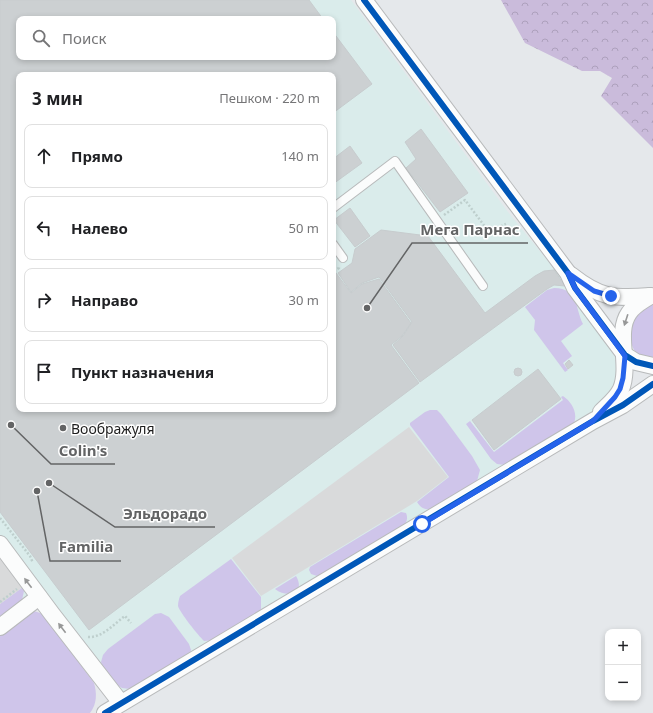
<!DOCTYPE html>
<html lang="ru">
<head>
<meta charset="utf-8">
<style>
  body { margin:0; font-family:"Noto Sans",sans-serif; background:#f6f6f6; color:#202124 }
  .controls { position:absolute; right:12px; bottom:12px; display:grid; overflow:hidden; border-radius:8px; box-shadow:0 2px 6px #0003 }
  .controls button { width:36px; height:36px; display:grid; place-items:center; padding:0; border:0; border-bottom:1px solid #e0e0e0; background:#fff; color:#202124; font:20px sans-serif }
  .stop { position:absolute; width:12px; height:12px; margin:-9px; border:3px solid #2563eb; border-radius:50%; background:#fff }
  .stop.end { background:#2563eb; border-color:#fff; box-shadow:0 1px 4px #0008 }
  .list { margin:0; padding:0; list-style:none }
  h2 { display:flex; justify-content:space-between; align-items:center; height:52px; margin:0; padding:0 16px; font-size:17px }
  h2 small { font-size:13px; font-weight:400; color:#757577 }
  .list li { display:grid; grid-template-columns:26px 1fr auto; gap:12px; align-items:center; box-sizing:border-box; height:64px; margin:0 8px 8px; padding:0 8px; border:1px solid #e0e0e0; border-radius:8px }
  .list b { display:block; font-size:15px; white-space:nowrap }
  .list em { font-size:13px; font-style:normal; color:#757577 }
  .icon { flex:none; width:22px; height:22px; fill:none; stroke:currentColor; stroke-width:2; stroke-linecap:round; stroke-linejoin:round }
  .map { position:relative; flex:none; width:653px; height:713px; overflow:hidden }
  .search { position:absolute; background:#fff; box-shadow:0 2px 6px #0003; left:16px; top:16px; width:320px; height:44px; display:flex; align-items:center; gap:10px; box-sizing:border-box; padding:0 14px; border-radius:8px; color:#757577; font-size:15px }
  .panel { position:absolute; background:#fff; box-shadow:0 2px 6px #0003; left:16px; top:72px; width:320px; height:340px; border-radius:8px }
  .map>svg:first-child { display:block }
  .commercial { fill:#daeceb; fill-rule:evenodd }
  .grass { fill:#cfc5ea }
  .forest { fill:url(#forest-crowns) }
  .parking { fill:#d9dadb }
  .building { fill:#ccd0d2; stroke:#c7ccce }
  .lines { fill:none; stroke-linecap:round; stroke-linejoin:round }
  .service-casing { stroke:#b8babb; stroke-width:10 }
  .minor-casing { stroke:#b8babb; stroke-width:18 }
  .path { stroke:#becfcd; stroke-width:2.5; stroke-dasharray:2 2; stroke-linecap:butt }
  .service { stroke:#fbfcfc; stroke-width:8 }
  .minor { stroke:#fbfcfc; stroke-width:16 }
  .cycleway-casing { stroke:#fff; stroke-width:8 }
  .cycleway { stroke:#0057b8; stroke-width:6 }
  .oneway { fill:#979898 }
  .route { stroke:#2563eb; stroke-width:5 }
  .poi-dot { fill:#636465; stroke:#fff; stroke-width:1.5 }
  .labels { text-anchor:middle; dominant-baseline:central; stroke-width:3; stroke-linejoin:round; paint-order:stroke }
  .poi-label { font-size:14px; fill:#1d1d1d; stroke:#fff; text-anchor:start }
  .leader { fill:none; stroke:#636465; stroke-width:1.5 }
  .callout-dot { fill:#636465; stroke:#fff; stroke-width:1.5 }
  .callout-label { font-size:15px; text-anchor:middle; font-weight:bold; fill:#636465; stroke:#fff; stroke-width:3; stroke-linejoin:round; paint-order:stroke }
</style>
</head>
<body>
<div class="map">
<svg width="653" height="713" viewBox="0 0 653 713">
  <defs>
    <pattern id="forest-crowns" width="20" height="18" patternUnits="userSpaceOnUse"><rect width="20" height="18" fill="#cabbdb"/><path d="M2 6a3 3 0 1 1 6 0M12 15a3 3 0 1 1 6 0" fill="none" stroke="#ada0bc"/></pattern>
  </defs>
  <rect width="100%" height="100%" fill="#e5e8eb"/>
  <path class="commercial" d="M0,0h351l157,212 75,92 32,53 2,20 -6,16 -21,23 -476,287 -80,-106 -34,25zM19,19h314v38h-314zM19,75h314v334h-314z"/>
  <g class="grass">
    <path d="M554,288c26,1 20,18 29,36l-22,17 11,15 -9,7 5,7 -3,2 -31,-42 1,-10 -10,-13 22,-17z"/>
    <path d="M653,303v58c-27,-8 -22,-20 -21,-44z"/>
    <path d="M563,396c9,6 15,17 11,27l-69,42 -8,-1 -6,-5 -25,-35 4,-3 24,31 69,-52 -2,-3z"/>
    <path d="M430,410h7l4,4 31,42 8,14 -3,11 -45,28c-8,1 -11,-1 -15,-7l32,-25 -39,-52v-2l15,-11z"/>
    <path d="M401,512l5,1c2,5 1,8 -2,13l-82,50h-5l-6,-2 -2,-4 1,-3z"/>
    <path d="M231,559l30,38v12l-4,5 -42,26 -11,1c-6,-6 -24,-28 -26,-35 0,-4 1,-7 2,-10z"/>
    <path d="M296,576c10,17 -8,23 -21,13z"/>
    <polygon points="23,587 24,591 22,600 0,617 0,604"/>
    <path d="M34,611l9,3 51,69c3,10 3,21 -4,30h-90v-78l30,-22z"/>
    <polygon points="161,613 169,617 189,644 191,650 190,655 138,687 130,689 122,688 114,683 103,669 101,662 103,655 108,649 155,614"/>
  </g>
  <polygon class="forest" points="501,0 653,0 653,148 601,96 612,78 600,71 582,71 525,43"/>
  <g class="parking">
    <polygon points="409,427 448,477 417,501 261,596 232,558"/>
    <polygon points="0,557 23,587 0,604"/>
  </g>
  <g class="building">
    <polygon points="0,0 309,0 323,19 19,19 19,57 333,57 333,32 372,84 333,113 333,75 19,75 19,409 333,409 333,269 351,293 362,284 379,279 411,323 402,336 391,345 419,383 89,630 0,512"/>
    <polygon points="421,129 468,193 440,212 406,168 416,159 405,142"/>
    <polygon points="350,146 362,163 333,184 333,159"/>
    <polygon points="350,208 370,236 355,247 334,220"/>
    <polygon points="381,230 428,236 485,313 535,276 544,271 554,270 565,286 554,285 547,289 420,382 393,345 403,336 412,322 379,277 362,283 351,292 338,273 352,263 355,249"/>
    <polygon points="569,360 573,365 568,369 565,364"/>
    <circle cx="518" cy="372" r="4"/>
    <polygon points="538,369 561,399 494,450 472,420"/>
  </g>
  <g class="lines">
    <defs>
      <g id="service">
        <polyline points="333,208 395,161 483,286"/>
        <polyline points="333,244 343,258"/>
      </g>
      <g id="minor">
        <polyline points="364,0 568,273 575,288 625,355 636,362 653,366"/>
        <path d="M571,275c29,23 43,24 79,21"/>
        <path d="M601,412c7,-7 16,-14 20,-23 10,-24 -6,-56 8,-76 5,-8 14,-12 21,-17"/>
        <polyline points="0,544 52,614 121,703"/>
        <polyline points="0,627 39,597"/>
        <polyline points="105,713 593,421 623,405 653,384"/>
      </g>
    </defs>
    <use href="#service" class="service-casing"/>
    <use href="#minor" class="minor-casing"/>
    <g class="path">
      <polyline points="444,215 465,200 486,228 497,228 506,224"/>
      <polyline points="334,271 339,268 338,266"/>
      <polyline points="0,518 30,556 33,563"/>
      <polyline points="0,602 17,589"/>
      <path d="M88,637c14,1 26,-13 37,-21l6,7"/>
    </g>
    <use href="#service" class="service"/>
    <use href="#minor" class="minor"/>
    <defs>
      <g id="cycleway">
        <polyline points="364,0 568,273 575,288 625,355 636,362 653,366"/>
        <polyline points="105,713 593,421 623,405 653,384"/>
      </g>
    </defs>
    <use href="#cycleway" class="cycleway-casing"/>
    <use href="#cycleway" class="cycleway"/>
  </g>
  <defs><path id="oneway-solid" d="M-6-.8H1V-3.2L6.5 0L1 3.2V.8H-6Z"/></defs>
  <g class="oneway">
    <use href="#oneway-solid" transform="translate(626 320) rotate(108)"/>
    <use href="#oneway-solid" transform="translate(28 583) rotate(-127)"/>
    <use href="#oneway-solid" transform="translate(62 628) rotate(-127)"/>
  </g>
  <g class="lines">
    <polyline class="route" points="422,524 593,421 615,397 620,389 623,378 625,356 575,288 568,273 594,291 611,296"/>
  </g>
  <circle class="poi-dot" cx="63" cy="428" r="4"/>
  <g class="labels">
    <g class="poi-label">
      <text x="71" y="428">Воображуля</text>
    </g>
  </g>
  <path class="leader" d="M367 308L412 243H528M11 425L51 464H115M49 483L115 527H215M37 491L50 561H121"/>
  <g class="callout-dot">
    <circle cx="367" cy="308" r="4"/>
    <circle cx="11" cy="425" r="4"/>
    <circle cx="49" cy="483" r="4"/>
    <circle cx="37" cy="491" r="4"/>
  </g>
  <g class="callout-label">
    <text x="470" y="235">Мега Парнас</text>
    <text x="83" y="456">Colin's</text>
    <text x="165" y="519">Эльдорадо</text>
    <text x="86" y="552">Familia</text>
  </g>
</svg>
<div class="controls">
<button>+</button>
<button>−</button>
</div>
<div class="stop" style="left:422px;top:524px"></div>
<div class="stop end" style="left:611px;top:296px"></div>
<div class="search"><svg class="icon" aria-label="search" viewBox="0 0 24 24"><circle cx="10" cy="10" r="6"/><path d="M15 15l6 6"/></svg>Поиск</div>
<section class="panel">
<h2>3 мин<small>Пешком · 220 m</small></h2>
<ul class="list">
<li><svg class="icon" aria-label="ahead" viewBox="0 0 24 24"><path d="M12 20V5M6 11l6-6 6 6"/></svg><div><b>Прямо</b></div><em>140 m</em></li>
<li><svg class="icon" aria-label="left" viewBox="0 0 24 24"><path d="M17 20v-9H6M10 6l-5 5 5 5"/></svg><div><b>Налево</b></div><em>50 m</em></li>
<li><svg class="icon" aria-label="right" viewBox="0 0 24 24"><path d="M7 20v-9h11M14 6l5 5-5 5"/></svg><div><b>Направо</b></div><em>30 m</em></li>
<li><svg class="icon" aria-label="arrive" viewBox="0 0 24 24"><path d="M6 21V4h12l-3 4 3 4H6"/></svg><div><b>Пункт назначения</b></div></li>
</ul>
</section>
</div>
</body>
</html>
